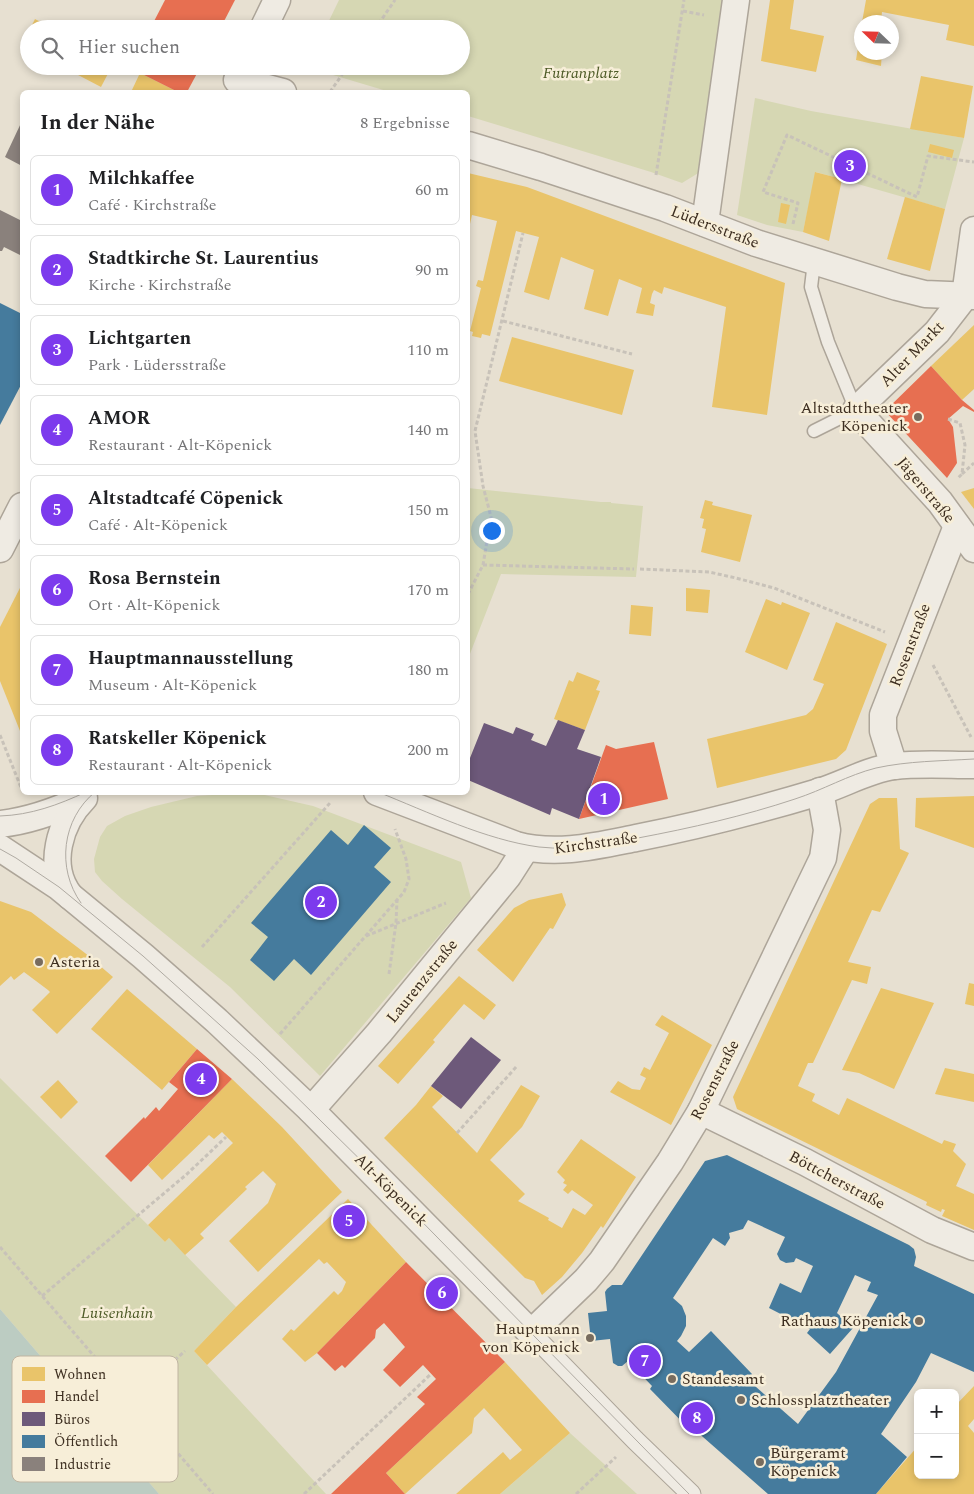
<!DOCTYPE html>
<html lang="de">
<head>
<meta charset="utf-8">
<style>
  body { margin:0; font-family:Spectral,serif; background:#f6f6f6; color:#202124 }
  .controls { position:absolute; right:15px; bottom:15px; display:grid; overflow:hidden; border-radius:8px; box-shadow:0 2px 8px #0003 }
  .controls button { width:45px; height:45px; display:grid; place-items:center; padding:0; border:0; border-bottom:1px solid #e0e0e0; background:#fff; color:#202124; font:25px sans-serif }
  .compass { position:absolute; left:854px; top:15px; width:45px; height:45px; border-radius:50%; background:#fff; box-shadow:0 2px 8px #0003; rotate:293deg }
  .you { position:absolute; left:491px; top:530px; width:18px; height:18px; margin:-12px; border:4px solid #fff; border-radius:50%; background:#1a73e8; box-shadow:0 0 0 8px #1a73e833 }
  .badge { display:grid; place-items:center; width:32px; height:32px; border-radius:50%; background:#7c3aed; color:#fff; font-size:16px; font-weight:700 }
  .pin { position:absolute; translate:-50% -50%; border:2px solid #fff; box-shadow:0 1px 5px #0006 }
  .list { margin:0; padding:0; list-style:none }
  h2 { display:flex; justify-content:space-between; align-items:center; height:65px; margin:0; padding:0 20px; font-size:21px }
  h2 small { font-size:16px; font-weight:400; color:#757577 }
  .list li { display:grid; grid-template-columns:32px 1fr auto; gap:15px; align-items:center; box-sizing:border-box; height:70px; margin:0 10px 10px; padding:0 10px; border:1px solid #e0e0e0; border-radius:8px }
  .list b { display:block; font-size:19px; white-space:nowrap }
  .list p { margin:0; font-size:16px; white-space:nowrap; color:#757577 }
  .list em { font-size:16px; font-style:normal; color:#757577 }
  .icon { flex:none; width:28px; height:28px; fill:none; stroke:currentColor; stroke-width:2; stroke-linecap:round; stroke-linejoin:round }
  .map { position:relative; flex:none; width:974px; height:1494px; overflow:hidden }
  .search { position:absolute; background:#fff; box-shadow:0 2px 8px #0003; left:20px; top:20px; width:450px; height:55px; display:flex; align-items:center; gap:12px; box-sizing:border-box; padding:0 18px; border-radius:28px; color:#757577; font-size:19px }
  .panel { position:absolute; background:#fff; box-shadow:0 2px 8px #0003; left:20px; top:90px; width:450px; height:705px; border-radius:8px }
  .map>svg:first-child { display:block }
  .green { fill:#d6d7b3 }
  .water { fill:#bcccc2 }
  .homes { fill:#e9c46a }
  .shops { fill:#e76f51 }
  .offices { fill:#6d597a }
  .public { fill:#457b9d; fill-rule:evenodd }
  .industry { fill:#8a817c }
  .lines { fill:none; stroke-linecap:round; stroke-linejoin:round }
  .service-casing { stroke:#ada599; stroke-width:15 }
  .pedestrian-casing { stroke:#ada599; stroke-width:21 }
  .minor-casing { stroke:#ada599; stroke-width:29 }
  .path { stroke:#c8c2b9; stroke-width:3; stroke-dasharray:4 2.5; stroke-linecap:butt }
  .service { stroke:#efebe3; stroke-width:12 }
  .pedestrian { stroke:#efebe3; stroke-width:19 }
  .minor { stroke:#efebe3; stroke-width:26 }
  .tram { stroke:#afaaa2; stroke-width:1 }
  .poi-dot { fill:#786c5e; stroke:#f7eed8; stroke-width:2 }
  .labels { text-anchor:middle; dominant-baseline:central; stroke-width:5; stroke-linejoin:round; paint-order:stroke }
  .park-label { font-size:16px; font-style:italic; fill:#4d5a26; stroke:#f7eed8 }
  .street-label { font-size:16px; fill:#3d2e20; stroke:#f7eed8 }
  .poi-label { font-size:16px; fill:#3d2e20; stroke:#f7eed8; text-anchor:start }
  .key { fill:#f7eed8; stroke:#bfb4a1; stroke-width:1 }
  .key-label { font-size:14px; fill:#3d2e20 }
</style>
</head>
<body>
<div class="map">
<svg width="974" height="1494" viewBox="0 0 974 1494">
  <rect width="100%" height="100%" fill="#e7e0d1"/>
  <g class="green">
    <polygon points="339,0 725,0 700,172 682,183 651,172 468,116 468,92 390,92 313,69 312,66 461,66 461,29 325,29"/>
    <polygon points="755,98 811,111 964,138 945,209 816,172 803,232 767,225 737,215"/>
    <polygon points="468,488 601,502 611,502 611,503 643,506 636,577 501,574 468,659"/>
    <polygon points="242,793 260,794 313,806 461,862 471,898 320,1076 230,987 122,899 102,881 95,872 94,859 100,837 107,826 125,816 151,807 197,796"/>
    <polygon points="0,1078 165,1242 169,1238 236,1307 194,1351 326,1494 159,1494 0,1309"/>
    <polygon points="570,1433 637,1494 500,1494"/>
  </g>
  <polygon class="water" points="0,1309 159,1494 0,1494"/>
  <g class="homes">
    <polygon points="770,0 794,0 790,29 824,36 816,72 761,61"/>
    <polygon points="866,0 974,0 974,46 946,40 949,25 882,12 881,22 862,22"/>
    <polygon points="35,19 54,29 30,29"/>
    <polygon points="29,31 29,49 22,46"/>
    <polygon points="860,35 862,52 882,52 881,66 856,60"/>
    <polygon points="61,66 112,66 101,87"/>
    <polygon points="140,73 178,92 131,92"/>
    <polygon points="921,76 973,86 964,138 910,129"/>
    <polygon points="930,144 954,150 952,158 928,152"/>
    <polygon points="815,172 842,179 829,241 803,232"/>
    <polygon points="468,173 527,187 785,283 767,415 712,407 726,307 664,287 662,294 654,290 652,294 650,303 655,305 653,316 636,313 642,288 619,279 608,316 584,309 594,270 561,257 549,300 524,292 539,237 516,231 490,336 482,334 481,338 472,336 473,332 470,331 481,288 476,286 478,280 483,281 497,221 472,215 468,233"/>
    <polygon points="905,197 945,209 930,271 887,259"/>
    <polygon points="781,203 790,205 786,224 778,222"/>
    <polygon points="974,325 974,389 962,400 931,366"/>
    <polygon points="512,337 634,370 622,415 499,381"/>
    <polygon points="974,488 974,509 961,492"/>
    <polygon points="705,500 713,502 712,505 752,515 740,562 701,552 706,529 702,528 704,519 700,518"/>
    <polygon points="22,584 22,736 0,681 0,627"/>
    <polygon points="686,588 710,590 708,613 686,611"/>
    <polygon points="766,599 781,605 782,602 810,613 787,670 745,652"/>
    <polygon points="631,605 653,607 651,636 629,634"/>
    <polygon points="836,622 887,644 846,750 836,759 717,788 707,739 806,715 813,709 824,684 813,680"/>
    <polygon points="577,672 600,681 596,690 600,691 585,730 554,719 569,680 573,682"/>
    <polygon points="974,796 974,848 915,827 916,798"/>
    <polygon points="879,798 897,798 900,849 909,853 880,912 872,910 848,962 871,967 867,984 852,980 813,1063 808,1063 798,1086 815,1094 812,1101 839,1115 847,1098 942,1144 944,1140 956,1144 953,1151 966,1164 956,1186 974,1194 974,1230 942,1216 945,1210 942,1209 941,1212 926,1205 927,1202 737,1109 733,1097 870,804"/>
    <polygon points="562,893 566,905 553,929 550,928 513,982 477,950 514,908 529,900"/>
    <polygon points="0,901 31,912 85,953 113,977 57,1034 32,1010 50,992 48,990 24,972 14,980 11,976 0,986"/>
    <polygon points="459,976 496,1005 484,1020 464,1004 433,1040 435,1042 398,1084 378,1066"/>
    <polygon points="969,983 974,984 974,1006 965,1004"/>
    <polygon points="881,988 934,1003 894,1089 859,1073 842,1070"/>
    <polygon points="127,989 197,1049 162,1090 91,1029"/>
    <polygon points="662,1015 712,1045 671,1125 610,1092 618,1081 632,1089 640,1090 646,1078 640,1075 644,1067 650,1070 669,1033 655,1025"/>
    <polygon points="945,1068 974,1074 974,1102 935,1094"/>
    <polygon points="232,1079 282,1127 342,1192 258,1272 229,1241 268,1203 276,1184 263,1171 245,1187 247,1189 200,1234 204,1238 185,1255 169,1238 165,1242 148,1225 233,1143 222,1132 214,1139 209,1135 162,1180 148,1165"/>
    <polygon points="58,1080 78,1102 61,1119 40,1097"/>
    <polygon points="521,1085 540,1096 522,1127 490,1160 525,1194 518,1201 549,1218 548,1220 562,1228 573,1208 585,1215 593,1205 572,1190 568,1194 563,1190 567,1185 563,1183 565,1180 557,1172 581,1139 636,1177 603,1228 601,1226 582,1253 562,1277 542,1295 534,1281 525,1278 384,1138 416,1105 431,1086 443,1096 432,1107 477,1153"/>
    <polygon points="348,1199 406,1262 317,1353 305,1362 282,1339 291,1329 294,1331 334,1291 338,1295 342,1291 346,1282 327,1262 324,1264 319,1259 207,1365 194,1351 236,1307"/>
    <polygon points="505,1362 570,1433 500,1494 456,1494 503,1452 510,1460 522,1450 484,1408 474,1418 472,1433 405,1494 386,1473"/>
    <polygon points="974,1386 974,1419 968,1426 974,1433 974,1494 876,1494 918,1446 918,1475 955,1475 955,1406"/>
  </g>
  <g class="shops">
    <polygon points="165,0 235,0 220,29 150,29"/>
    <polygon points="131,66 201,66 187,92 178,92 130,68"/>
    <polygon points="931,366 962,400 974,410 974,412 963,406 948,419 953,427 957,463 947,478 885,411"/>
    <polygon points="654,742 668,799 579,819 606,745 616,749"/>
    <polygon points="197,1049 232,1079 131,1182 105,1156 144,1117 145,1119 156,1107 159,1111 178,1089 169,1082"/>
    <polygon points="406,1262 505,1362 386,1473 405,1494 331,1494 425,1404 417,1397 436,1379 423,1365 400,1387 383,1370 405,1347 384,1323 376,1330 375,1338 345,1368 342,1365 335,1371 317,1353"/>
  </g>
  <g class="offices">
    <polygon points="558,720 585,730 577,749 601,757 579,819 552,808 550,815 468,780 468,763 484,723 513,734 516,727 534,734 531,740 546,746"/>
    <polygon points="471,1037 501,1060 461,1109 431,1086"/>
  </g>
  <g class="public">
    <polygon points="0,303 22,314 22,383 0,425"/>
    <polygon points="364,825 391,848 374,867 391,882 311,975 294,959 274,981 250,960 268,937 251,923 331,830 348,845"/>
    <path d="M727,1155l182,90 5,4 2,8 -2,9 60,28v78l-43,-19 -15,29 -35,52 26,23 -31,37h-108l-73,-64 -2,3 -43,-44 2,-3 -24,-25 -6,5h-4l-5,-3 -3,-24 -19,2 -3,-28 19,-2 -2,-19 2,-3 5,-4h10l83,-124zM748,1220l37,17 -8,17 3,6 6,3 8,-1 2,-4 17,8 -12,27 -21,-10 -11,25 41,21 -3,4 23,21 23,-26 -16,-15 18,-38 16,7 -4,9 11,4 -42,77 -38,52 -51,-45 5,-5 -41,-43 -22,21 -12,-11 4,-5 5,-10v-10l-4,-10 -9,-8 40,-60 12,8 5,-8 -1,-5 14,-4z"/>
  </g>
  <g class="industry">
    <polygon points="22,121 22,166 5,157"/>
    <polygon points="0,210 22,221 22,256 4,247 2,251 0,251"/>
  </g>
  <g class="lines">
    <defs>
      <polyline id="service" points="814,262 811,287 828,342 856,410 814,431"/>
      <polyline id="pedestrian" points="531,1333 635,1440 691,1494"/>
      <g id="minor">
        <polyline points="263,29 277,0"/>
        <polyline points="237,80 283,92"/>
        <polyline points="468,145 541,167 665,208 756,243 897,287 925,294 974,296"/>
        <polyline points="705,223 736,0"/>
        <polyline points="974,230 965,296 937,332 856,410 940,502 974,549"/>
        <polyline points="0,549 22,506"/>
        <polyline points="894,766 883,731 883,715 957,526"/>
        <path d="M377,792l139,53c40,11 80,1 120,-7 62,-12 123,-28 183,-46 25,-8 49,-22 75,-26 26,-3 54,-1 80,-1"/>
        <path d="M0,824c29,-3 56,-13 82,-25"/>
        <polyline points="0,848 59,887 143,956 217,1021 311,1110 531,1333 586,1280 602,1261 670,1162 701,1111 823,858 827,830 820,791"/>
        <path d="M70,896c-24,-30 -10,-74 14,-98"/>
        <polyline points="311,1110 379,1033 508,876 526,848"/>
        <polyline points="701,1111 805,1162 932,1230 974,1247"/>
      </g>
    </defs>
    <use href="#service" class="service-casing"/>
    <use href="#pedestrian" class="pedestrian-casing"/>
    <use href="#minor" class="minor-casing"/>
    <g class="path">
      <polyline points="683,11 704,15"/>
      <polyline points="375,29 395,0"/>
      <polyline points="330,92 348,66"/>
      <polyline points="656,175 684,0"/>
      <polyline points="793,224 798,203 763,192 787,135 917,197 928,156 974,162"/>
      <polyline points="503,321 632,354"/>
      <polyline points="948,419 960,423 965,445 962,474 957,479"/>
      <polyline points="962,474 974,463"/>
      <polyline points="483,565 634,569"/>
      <polyline points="640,569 709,572 736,578 774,588 885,632"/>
      <polyline points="468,594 483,565 491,517 483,486 475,431 523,233"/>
      <polyline points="933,665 971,737"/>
      <polyline points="0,735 22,790"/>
      <polyline points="366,936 446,903"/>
      <polyline points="202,947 330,803"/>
      <polyline points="389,974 396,923 397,900"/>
      <polyline points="280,1034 404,892 409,879 406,859 395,829"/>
      <polyline points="457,1133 517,1066"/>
      <polyline points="0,1247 213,1494"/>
      <polyline points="42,1296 187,1174 226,1137"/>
      <polyline points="131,1399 185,1351"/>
      <polyline points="304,1494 431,1374"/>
      <polyline points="576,1494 616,1457"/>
    </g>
    <use href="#service" class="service"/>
    <use href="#pedestrian" class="pedestrian"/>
    <use href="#minor" class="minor"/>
    <g class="tram">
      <path d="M378,792c50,20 108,48 161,55 37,4 64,-3 99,-9 53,-10 106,-22 157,-39 28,-9 53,-24 81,-31 32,-7 65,-7 98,-9"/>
      <path d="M0,816c31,-1 58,-11 86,-24"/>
      <polyline points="0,849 16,858 59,887 143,956 258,1059 386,1185 689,1494"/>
      <path d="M81,903c-25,-35 -19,-84 14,-111"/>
    </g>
  </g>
  <g class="poi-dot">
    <circle cx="918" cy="417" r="5"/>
    <circle cx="39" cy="962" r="5"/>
    <circle cx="919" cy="1321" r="5"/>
    <circle cx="590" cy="1338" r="5"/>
    <circle cx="672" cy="1379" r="5"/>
    <circle cx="741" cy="1400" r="5"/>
    <circle cx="760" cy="1462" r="5"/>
  </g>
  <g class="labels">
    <g class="park-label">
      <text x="581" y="73">Futranplatz</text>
      <text x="117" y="1313">Luisenhain</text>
    </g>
    <g class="street-label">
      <text transform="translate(715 227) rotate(21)">Lüdersstraße</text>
      <text transform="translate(912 354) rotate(-46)">Alter Markt</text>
      <text transform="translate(926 490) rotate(50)">Jägerstraße</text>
      <text transform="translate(910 645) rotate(-69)">Rosenstraße</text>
      <text transform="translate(596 843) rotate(-8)">Kirchstraße</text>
      <text transform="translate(422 981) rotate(-51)">Laurenzstraße</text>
      <text transform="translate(715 1080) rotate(-63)">Rosenstraße</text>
      <text transform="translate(837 1180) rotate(28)">Böttcherstraße</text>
      <text transform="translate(391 1190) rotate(45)">Alt-Köpenick</text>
    </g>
    <g class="poi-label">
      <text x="908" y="408" text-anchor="end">Altstadttheater<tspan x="908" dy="18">Köpenick</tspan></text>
      <text x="49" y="962">Asteria</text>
      <text x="909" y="1321" text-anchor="end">Rathaus Köpenick</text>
      <text x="580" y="1329" text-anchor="end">Hauptmann<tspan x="580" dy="18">von Köpenick</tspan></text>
      <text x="682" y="1379">Standesamt</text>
      <text x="751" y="1400">Schlossplatztheater</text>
      <text x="770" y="1453">Bürgeramt<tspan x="770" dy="18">Köpenick</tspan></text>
    </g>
  </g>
  <rect x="12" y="1356" width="166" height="126" rx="8" class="key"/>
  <rect x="22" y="1367" width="23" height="14" fill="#e9c46a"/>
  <rect x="22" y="1390" width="23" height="13" fill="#e76f51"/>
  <rect x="22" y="1412" width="23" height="14" fill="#6d597a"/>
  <rect x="22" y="1435" width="23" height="13" fill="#457b9d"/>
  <rect x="22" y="1457" width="23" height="14" fill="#8a817c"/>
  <g class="key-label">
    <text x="54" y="1379">Wohnen</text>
    <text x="54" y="1401">Handel</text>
    <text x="54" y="1424">Büros</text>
    <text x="54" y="1446">Öffentlich</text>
    <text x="54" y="1469">Industrie</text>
  </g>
</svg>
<div class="controls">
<button>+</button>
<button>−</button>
</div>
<svg class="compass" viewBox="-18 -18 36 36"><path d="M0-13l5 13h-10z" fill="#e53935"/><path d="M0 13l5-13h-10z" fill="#757577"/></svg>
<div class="you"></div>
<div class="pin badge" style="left:604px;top:799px">1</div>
<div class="pin badge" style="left:321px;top:902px">2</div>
<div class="pin badge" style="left:850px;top:166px">3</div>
<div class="pin badge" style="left:201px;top:1079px">4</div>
<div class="pin badge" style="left:349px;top:1221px">5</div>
<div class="pin badge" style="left:442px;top:1293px">6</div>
<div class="pin badge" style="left:645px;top:1361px">7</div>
<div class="pin badge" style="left:697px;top:1418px">8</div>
<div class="search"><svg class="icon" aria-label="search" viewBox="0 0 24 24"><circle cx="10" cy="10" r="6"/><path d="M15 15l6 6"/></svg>Hier suchen</div>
<section class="panel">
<h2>In der Nähe<small>8 Ergebnisse</small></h2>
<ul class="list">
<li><span class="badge">1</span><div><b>Milchkaffee</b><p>Café · Kirchstraße</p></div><em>60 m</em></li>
<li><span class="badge">2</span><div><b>Stadtkirche St. Laurentius</b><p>Kirche · Kirchstraße</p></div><em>90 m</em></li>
<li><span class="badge">3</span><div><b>Lichtgarten</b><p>Park · Lüdersstraße</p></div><em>110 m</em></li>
<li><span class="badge">4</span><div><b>AMOR</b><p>Restaurant · Alt-Köpenick</p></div><em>140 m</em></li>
<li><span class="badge">5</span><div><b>Altstadtcafé Cöpenick</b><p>Café · Alt-Köpenick</p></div><em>150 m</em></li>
<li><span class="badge">6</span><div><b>Rosa Bernstein</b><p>Ort · Alt-Köpenick</p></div><em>170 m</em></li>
<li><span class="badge">7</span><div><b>Hauptmannausstellung</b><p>Museum · Alt-Köpenick</p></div><em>180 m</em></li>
<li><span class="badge">8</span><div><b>Ratskeller Köpenick</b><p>Restaurant · Alt-Köpenick</p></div><em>200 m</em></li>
</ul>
</section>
</div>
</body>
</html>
